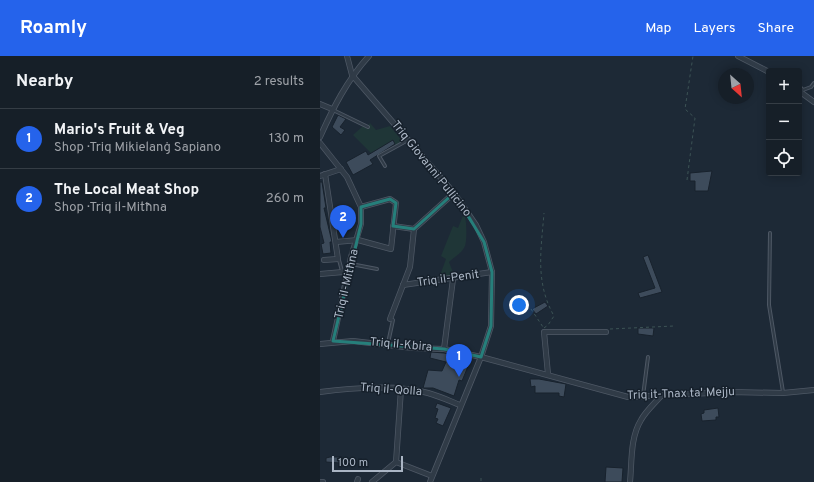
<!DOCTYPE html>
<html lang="en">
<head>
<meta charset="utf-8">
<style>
  body { margin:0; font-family:Overpass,sans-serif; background:#1f2730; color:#f1f3f6 }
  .controls { position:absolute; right:12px; top:12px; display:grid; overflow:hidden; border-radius:4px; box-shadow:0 2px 10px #0003 }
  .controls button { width:36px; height:36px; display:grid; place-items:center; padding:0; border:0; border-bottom:1px solid #353d45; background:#161f28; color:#f1f3f6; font:20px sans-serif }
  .compass { position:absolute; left:398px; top:12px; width:36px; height:36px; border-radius:50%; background:#161f28; box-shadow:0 2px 10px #0003; rotate:153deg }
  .scale { position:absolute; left:12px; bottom:10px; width:71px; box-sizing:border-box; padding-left:4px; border:2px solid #aab5c4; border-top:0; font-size:11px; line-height:14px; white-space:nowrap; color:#aab5c4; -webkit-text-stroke:3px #16202b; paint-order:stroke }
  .you { position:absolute; left:199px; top:249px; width:14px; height:14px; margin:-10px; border:3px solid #fff; border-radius:50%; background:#1a73e8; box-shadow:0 0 0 6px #1a73e833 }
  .badge { display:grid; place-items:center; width:26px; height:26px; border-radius:50%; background:#2563eb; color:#fff; font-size:13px; font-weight:700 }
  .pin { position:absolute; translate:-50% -33px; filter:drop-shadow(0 1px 2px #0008) }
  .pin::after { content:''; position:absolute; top:21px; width:14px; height:12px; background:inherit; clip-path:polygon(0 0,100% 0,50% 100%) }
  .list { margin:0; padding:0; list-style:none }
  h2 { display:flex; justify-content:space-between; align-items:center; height:52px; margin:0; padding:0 16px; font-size:17px }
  h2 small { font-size:13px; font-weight:400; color:#9ea2a8 }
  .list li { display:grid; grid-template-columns:26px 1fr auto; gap:12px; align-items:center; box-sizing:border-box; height:60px; padding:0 16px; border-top:1px solid #353d45 }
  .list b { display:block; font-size:15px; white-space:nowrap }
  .list p { margin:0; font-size:13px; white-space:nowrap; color:#9ea2a8 }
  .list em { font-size:13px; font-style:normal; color:#9ea2a8 }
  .icon { flex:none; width:22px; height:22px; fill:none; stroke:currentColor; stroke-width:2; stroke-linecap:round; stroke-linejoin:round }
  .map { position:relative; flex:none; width:494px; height:426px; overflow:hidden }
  header { display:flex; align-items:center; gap:24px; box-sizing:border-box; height:56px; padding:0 20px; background:#2563eb; color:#fff }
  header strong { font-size:19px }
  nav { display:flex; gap:22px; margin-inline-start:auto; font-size:14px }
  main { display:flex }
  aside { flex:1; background:#161f28 }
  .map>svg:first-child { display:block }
  .green { fill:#1f3637 }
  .building { fill:#3d4b5b; stroke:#18222d }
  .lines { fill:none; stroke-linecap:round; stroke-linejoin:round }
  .lane-casing { stroke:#4e5865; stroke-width:4 }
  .street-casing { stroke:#4e5865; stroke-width:6 }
  .path { stroke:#3c5355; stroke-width:1; stroke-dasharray:3 3; stroke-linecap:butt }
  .lane { stroke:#303b47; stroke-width:2 }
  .street { stroke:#303b47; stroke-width:4.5 }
  .marked { fill:none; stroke:#267f7b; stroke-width:3; stroke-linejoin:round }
  .labels { text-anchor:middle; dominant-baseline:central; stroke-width:3; stroke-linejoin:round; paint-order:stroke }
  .street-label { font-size:12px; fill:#aab5c4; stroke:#16202b }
</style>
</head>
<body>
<header>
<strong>Roamly</strong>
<nav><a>Map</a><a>Layers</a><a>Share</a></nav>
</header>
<main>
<aside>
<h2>Nearby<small>2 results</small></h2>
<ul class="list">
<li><span class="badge">1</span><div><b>Mario's Fruit &amp; Veg</b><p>Shop · Triq Mikielanġ Sapiano</p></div><em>130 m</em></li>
<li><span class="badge">2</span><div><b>The Local Meat Shop</b><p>Shop · Triq il-Mitħna</p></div><em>260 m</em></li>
</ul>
</aside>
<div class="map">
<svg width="494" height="426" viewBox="0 0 494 426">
  <rect width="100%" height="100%" fill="#1d2936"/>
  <g class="green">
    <polygon points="50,67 56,74 70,70 83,86 76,90 73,85 51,97 33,79 43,70 46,72"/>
    <path d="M144,157c3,7 3,27 1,33 -2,6 -12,12 -16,16l5,13 -15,3 7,-19 -5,-3 12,-30 5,2z"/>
  </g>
  <g class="building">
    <polygon points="18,59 26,63 20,71 25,74 21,79 12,71"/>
    <polygon points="73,84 75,88 50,104 53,108 33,119 26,106 46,95 48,99"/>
    <polygon points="392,115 388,135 375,135 375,125 370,125 370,117"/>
    <polygon points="0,126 2,126 6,152 4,152 12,186 10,186 11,197 3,198 1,188 4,187 0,171"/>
    <polygon points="328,199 342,236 320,242 318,237 335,232 323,201"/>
    <polygon points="225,246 228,250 216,258 212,253"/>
    <polygon points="318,272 334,272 333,280 318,278"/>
    <polygon points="111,296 124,297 147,302 149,308 142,325 139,324 134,340 113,332 103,332 108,314 122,315 126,306 110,302"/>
    <polygon points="210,323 219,323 246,328 244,341 239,340 239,337 215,337 215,330 211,331"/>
    <polygon points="117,347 131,352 123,370 116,367 118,363 115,362 118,353 115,352"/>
    <polygon points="398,352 399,361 396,361 396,364 382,365 381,358 384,357 384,354"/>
    <polygon points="10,401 21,401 20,407 6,406 6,402"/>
    <polygon points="286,411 303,412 302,426 285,426"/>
  </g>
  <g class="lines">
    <defs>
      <g id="lane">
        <polyline points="479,30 483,34 491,31 494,27"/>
        <polyline points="13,54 48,71"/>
        <polyline points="65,110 59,100 88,84"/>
        <polyline points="450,177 449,249 463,336"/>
        <polyline points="19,204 22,215"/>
        <polyline points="31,208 57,213"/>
        <polyline points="68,287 73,264 71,263"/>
        <polyline points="323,340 328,301"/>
      </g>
      <g id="street">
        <polyline points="27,0 32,19 134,137 156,169 164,186 172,216 171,270 161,301 110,426"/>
        <polyline points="418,0 449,16"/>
        <polyline points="479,35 494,46"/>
        <polyline points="0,48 12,53"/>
        <path d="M0,81c13,-29 27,-57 49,-81"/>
        <polyline points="0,87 27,121 41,151 41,168 31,201 13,285"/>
        <polyline points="0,120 21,113"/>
        <polyline points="73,170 94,173"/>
        <polyline points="16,186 38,184 71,193 76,147 70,143 41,151"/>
        <polyline points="4,204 18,203 5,118"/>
        <polyline points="0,218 23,216 29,217"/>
        <polyline points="83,229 172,216"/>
        <polyline points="70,263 90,211 94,173 134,137"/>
        <polyline points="0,288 33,285 93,292 124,293 161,301 308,341 411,336 463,337 494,334"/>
        <polyline points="124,293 133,223"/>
        <polyline points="228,318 224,276 286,276"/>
        <path d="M0,336c33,-4 75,-8 108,1 11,3 22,8 32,12"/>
        <polyline points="76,406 81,333"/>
        <polyline points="0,426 3,426"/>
        <polyline points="37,426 38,423"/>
        <polyline points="52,426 76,406 112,420"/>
        <path d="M310,426c2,-20 0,-44 11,-62 5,-9 13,-16 20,-24"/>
      </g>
    </defs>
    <use href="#lane" class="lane-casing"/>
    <use href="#street" class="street-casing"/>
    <g class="path">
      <polyline points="367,124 375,62 365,53 373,0"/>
      <polyline points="211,253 223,271"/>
      <path d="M224,272l4,-3 6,-9c-19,-34 -13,-65 -10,-103"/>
      <polyline points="290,273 354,270"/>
      <polyline points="161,422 161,426"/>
    </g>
    <use href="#lane" class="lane"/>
    <use href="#street" class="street"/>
  </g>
  <path class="marked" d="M134,137l30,49 8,30 -1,54 -10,31 -37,-8 -111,-8 28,-117v-17l29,-8 6,4 -3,23 21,3z"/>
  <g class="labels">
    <g class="street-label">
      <text transform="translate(111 113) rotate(51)">Triq Giovanni Pullicino</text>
      <text transform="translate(128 223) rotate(-8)">Triq il-Penit</text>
      <text transform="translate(27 228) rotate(-77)">Triq il-Mitħna</text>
      <text transform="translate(81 289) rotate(5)">Triq il-Kbira</text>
      <text transform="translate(71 334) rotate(4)">Triq il-Qolla</text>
      <text transform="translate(361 338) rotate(-2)">Triq it-Tnax ta' Mejju</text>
    </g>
  </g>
</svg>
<div class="controls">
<button>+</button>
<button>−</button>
<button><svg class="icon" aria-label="locate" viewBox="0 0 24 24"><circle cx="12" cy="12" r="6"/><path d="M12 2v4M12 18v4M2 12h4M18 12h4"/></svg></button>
</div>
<svg class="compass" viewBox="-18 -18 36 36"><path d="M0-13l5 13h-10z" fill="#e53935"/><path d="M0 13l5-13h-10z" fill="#9ea2a8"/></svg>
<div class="scale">100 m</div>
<div class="you"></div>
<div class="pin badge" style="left:139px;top:321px">1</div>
<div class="pin badge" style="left:23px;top:182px">2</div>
</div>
</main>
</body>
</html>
